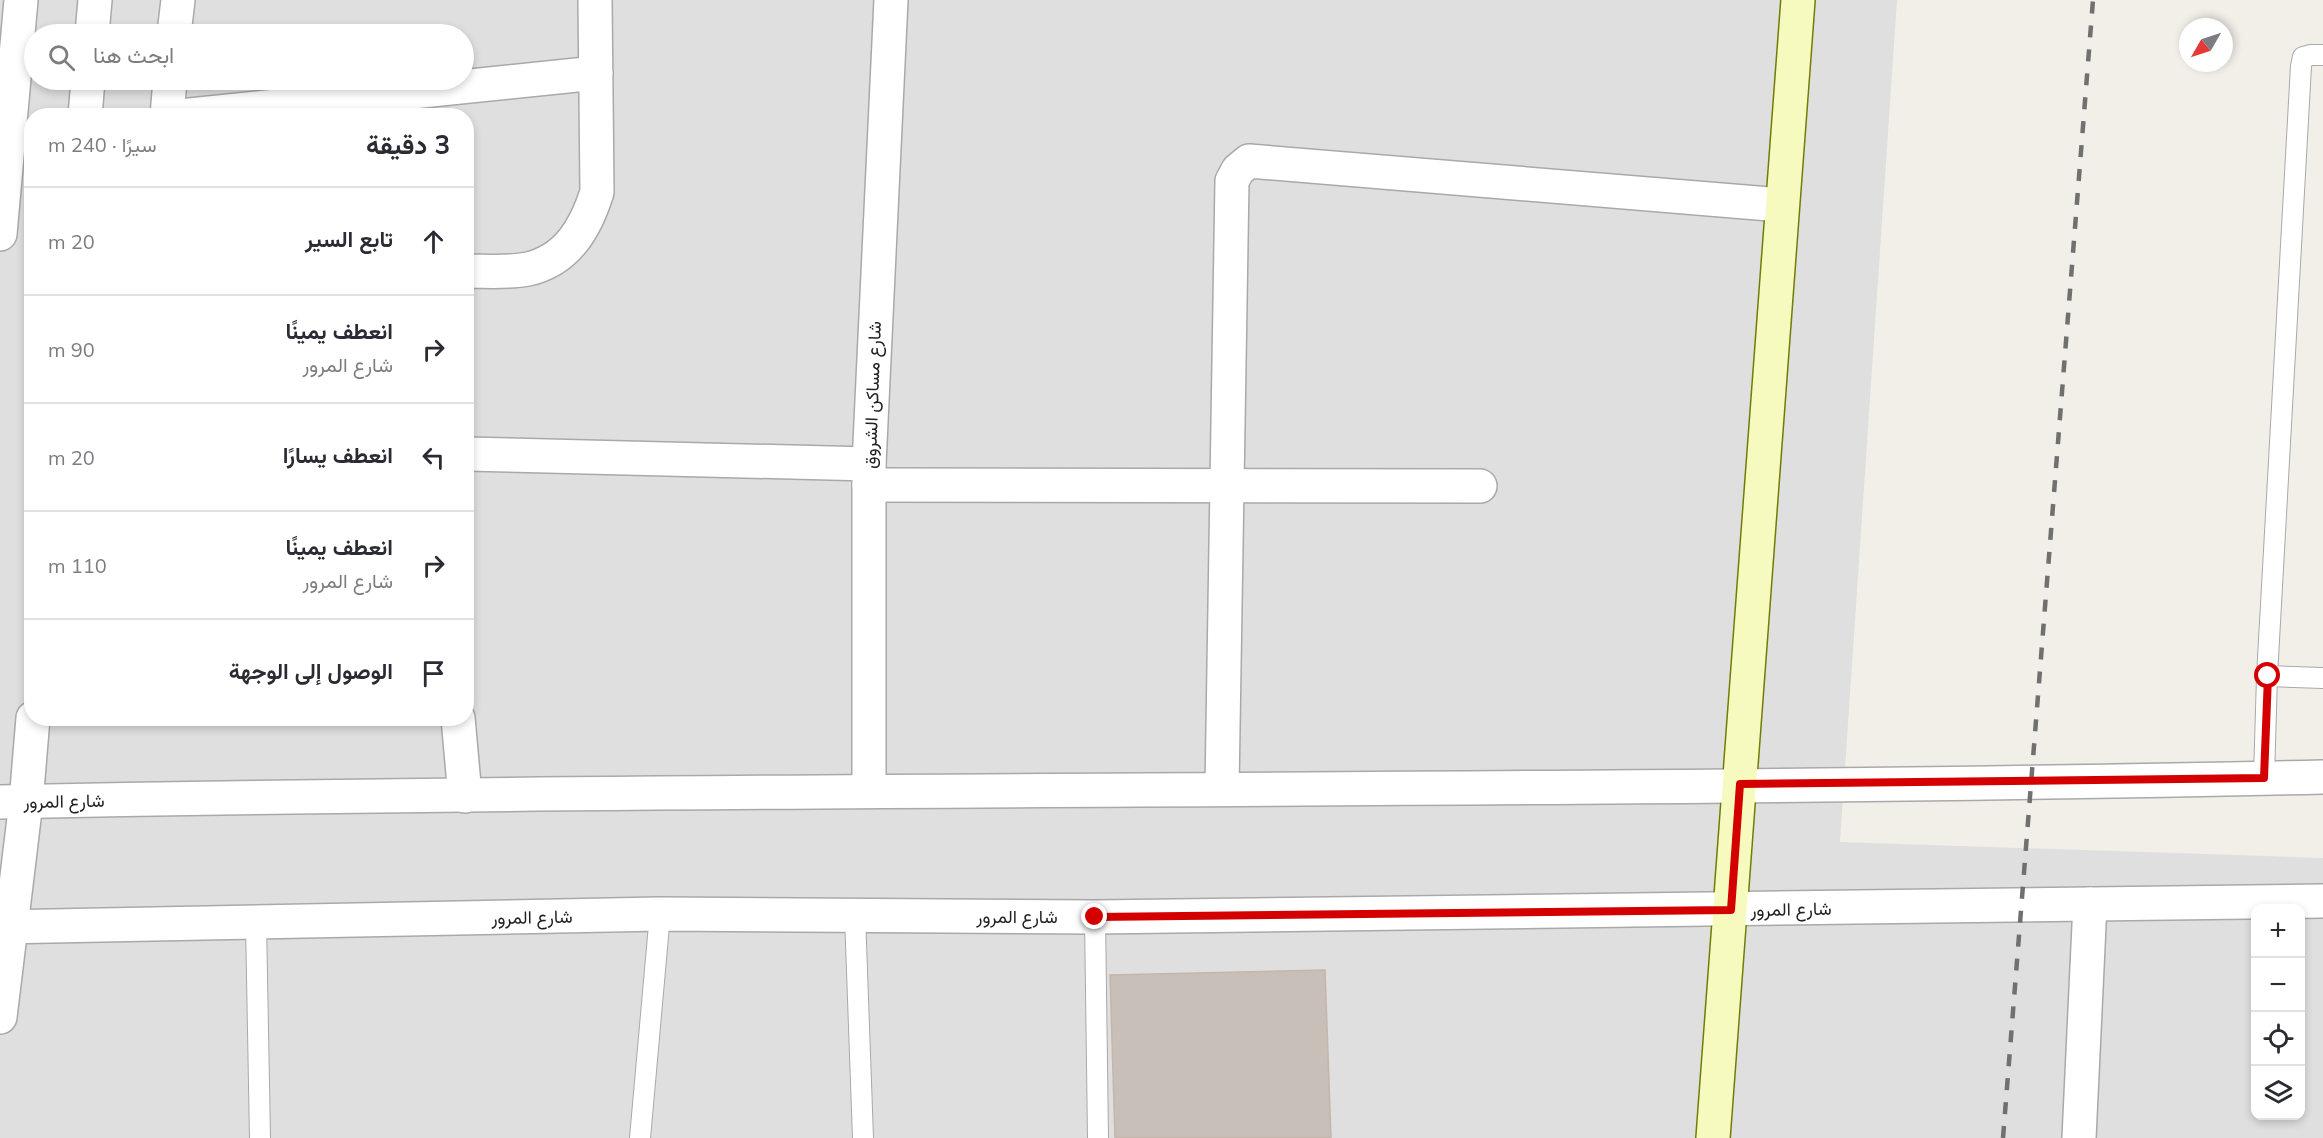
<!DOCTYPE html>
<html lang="ar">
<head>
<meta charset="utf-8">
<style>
  body { margin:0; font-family:Mulish,Vazirmatn,sans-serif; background:#f2f2f3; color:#2b2b33; direction:rtl }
  .controls { position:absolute; right:18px; bottom:18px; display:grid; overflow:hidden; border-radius:12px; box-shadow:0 3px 9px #0003 }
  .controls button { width:54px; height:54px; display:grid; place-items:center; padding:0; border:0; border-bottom:2px solid #e1e1e2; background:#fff; color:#2b2b33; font:30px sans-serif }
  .compass { position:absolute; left:2179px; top:18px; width:54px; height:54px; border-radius:50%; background:#fff; box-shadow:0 3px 9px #0003; rotate:231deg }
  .stop { position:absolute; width:18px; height:18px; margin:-14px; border:4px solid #d40000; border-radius:50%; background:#fff }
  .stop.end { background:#d40000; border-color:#fff; box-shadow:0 2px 6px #0008 }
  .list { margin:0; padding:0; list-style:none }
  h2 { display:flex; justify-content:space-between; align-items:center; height:78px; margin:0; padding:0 24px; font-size:26px }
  h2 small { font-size:20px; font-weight:400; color:#7c7c81 }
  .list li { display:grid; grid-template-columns:39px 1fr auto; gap:18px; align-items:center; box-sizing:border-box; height:108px; padding:0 24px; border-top:2px solid #e1e1e2 }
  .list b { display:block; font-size:22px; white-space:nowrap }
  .list p { margin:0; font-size:20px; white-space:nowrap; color:#7c7c81 }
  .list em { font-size:20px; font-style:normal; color:#7c7c81 }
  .icon { flex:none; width:33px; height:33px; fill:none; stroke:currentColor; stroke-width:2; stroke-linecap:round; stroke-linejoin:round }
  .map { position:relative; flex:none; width:2323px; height:1138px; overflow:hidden; direction:ltr }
  .search { position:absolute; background:#fff; box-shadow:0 3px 9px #0003; left:24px; top:24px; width:450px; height:66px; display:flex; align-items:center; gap:15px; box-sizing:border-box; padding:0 21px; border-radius:33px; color:#7c7c81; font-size:22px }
  .panel { position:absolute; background:#fff; box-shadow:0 3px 9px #0003; left:24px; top:108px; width:450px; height:618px; border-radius:24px; direction:rtl }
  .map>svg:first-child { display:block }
  .residential { fill:#e0dfdf; fill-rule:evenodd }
  .building { fill:#c7bfb8; stroke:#c4b6ab; stroke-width:1.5 }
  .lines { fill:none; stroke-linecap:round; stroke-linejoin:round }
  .lane-casing { stroke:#a9a9a9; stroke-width:22 }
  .street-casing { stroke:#a9a9a9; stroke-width:36 }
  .secondary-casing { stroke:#707d05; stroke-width:36 }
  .lane { stroke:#fff; stroke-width:20 }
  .street { stroke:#fff; stroke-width:33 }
  .secondary { stroke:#f7fabf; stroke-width:33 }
  .rail { stroke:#707070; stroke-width:4.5; stroke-dasharray:12 12; stroke-linecap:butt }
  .route { stroke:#d40000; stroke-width:8 }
  .labels { text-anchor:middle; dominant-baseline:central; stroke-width:4.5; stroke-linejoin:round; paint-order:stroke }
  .street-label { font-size:18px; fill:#222; stroke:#fff }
</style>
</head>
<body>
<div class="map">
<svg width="2323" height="1138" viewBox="0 0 2323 1138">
  <rect width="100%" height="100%" fill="#f2efe9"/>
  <path class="residential" d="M0,0h1897l-57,842 483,16v280h-2323zM34,34h430v46h-430zM32,116h434v602h-434zM2256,908h44v208h-44z"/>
  <polygon class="building" points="1325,970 1331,1138 1115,1138 1110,975"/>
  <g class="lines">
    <defs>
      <g id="lane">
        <polyline points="2267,676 2323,678"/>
        <polyline points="2264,778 2267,676 2301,66 2303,57 2310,55 2323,55"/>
        <polyline points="855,915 863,1138"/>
        <polyline points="1095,917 1098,1138"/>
        <polyline points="256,922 260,1138"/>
        <polyline points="640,1138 660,914"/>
      </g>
      <g id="street">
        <polyline points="92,34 95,0"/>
        <polyline points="174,34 178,0"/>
        <polyline points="85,116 88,80"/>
        <polyline points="167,116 170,80"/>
        <polyline points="180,116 596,73"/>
        <polyline points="0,234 21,0"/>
        <path d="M466,271c20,0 43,2 62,-2 40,-9 58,-42 69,-77l-2,-192"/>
        <polyline points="466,454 869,464"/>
        <polyline points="869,485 1480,486"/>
        <polyline points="458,718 465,796"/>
        <polyline points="1222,788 1232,181 1238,170 1249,161 1782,205"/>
        <polyline points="869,791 869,464 891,0"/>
        <path d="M0,802c774,-16 1549,-8 2323,-25"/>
        <polyline points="0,927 660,914 1095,917 2323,901"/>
        <polyline points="0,1017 26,802 33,718"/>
        <polyline points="2079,1138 2090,904"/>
      </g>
      <polyline id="secondary" points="1713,1138 1798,0"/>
    </defs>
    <use href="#lane" class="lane-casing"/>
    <use href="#street" class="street-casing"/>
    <use href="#secondary" class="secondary-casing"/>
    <use href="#lane" class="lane"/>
    <use href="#street" class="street"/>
    <use href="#secondary" class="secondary"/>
    <polyline class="rail" points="2003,1138 2093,0"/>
  </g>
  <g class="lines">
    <polyline class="route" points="1095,917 1731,910 1740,784 2264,778 2268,676"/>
  </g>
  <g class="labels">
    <g class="street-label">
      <text transform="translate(872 395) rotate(-88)">شارع مساكن الشروق</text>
      <text transform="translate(64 801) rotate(-1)">شارع المرور</text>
      <text transform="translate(1791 909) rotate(-1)">شارع المرور</text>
      <text x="1017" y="916">شارع المرور</text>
      <text transform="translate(532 917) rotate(-1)">شارع المرور</text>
    </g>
  </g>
</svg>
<div class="controls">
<button>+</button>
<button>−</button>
<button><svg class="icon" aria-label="locate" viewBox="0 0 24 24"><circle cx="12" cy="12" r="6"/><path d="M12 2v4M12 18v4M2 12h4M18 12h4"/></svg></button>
<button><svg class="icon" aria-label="layers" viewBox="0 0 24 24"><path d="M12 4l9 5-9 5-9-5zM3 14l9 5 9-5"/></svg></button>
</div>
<svg class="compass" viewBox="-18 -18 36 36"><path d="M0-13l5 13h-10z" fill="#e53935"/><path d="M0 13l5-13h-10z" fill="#7c7c81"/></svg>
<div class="stop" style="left:2268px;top:676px"></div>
<div class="stop end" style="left:1095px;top:917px"></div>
<div class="search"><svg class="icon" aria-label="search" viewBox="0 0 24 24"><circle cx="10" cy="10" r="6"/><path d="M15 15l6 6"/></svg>ابحث هنا</div>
<section class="panel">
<h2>3 دقيقة<small>سيرًا · 240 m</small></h2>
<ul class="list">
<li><svg class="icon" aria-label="ahead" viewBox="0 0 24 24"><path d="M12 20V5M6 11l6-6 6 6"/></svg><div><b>تابع السير</b></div><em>20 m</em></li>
<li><svg class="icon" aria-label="right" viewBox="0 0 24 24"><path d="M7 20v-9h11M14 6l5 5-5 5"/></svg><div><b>انعطف يمينًا</b><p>شارع المرور</p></div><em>90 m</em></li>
<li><svg class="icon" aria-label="left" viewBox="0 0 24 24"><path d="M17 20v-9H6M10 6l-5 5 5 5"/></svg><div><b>انعطف يسارًا</b></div><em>20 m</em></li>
<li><svg class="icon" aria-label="right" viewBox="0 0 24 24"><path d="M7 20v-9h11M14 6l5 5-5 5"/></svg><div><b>انعطف يمينًا</b><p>شارع المرور</p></div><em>110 m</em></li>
<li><svg class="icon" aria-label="arrive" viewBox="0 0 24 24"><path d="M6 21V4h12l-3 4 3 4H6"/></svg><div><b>الوصول إلى الوجهة</b></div></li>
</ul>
</section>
</div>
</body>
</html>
